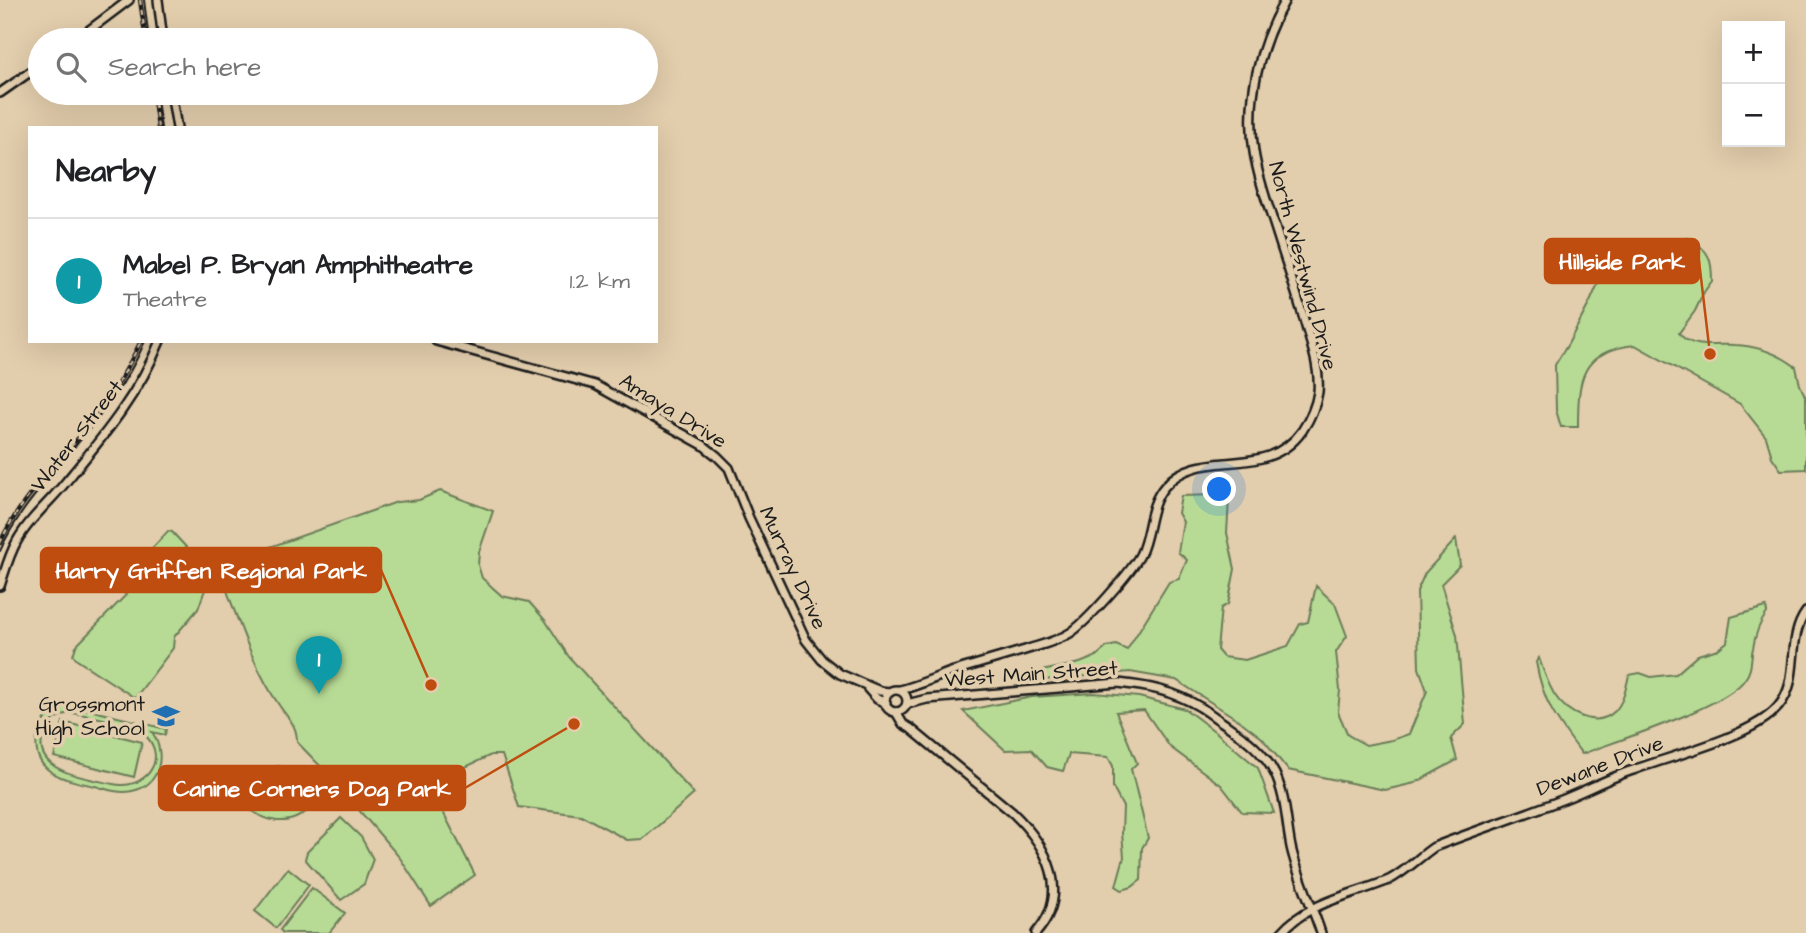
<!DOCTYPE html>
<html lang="en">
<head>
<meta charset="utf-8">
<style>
  body { margin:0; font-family:"Architects Daughter",sans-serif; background:#f2f2f2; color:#202124 }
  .controls { position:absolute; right:21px; top:21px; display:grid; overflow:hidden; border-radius:0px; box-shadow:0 7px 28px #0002 }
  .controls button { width:63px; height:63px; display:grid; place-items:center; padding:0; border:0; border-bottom:2px solid #e0e0e0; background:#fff; color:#202124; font:35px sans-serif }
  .you { position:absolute; left:1220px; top:490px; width:24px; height:24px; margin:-18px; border:5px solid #fff; border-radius:50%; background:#1a73e8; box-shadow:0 0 0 10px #1a73e833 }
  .badge { display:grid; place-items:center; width:46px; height:46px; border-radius:50%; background:#1f6fb2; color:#fff; font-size:23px; font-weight:700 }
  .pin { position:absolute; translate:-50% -58px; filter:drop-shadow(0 2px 4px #0008) }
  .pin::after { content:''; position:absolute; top:37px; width:24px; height:21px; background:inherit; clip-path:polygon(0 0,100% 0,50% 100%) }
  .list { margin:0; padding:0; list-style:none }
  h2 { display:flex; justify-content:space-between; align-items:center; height:91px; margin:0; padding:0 28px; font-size:30px }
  h2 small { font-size:23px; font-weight:400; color:#757577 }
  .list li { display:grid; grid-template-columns:46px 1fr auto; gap:21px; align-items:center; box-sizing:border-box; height:126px; padding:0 28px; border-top:2px solid #e0e0e0 }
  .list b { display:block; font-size:26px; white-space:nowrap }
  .list p { margin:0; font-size:23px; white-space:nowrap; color:#757577 }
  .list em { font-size:23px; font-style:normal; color:#757577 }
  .icon { flex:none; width:38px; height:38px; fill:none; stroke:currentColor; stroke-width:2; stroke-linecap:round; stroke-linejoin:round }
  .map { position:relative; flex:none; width:1806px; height:933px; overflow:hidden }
  .search { position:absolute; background:#fff; box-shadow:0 7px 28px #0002; left:28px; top:28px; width:630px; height:77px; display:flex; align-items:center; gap:18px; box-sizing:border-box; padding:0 24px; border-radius:38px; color:#757577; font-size:26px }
  .panel { position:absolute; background:#fff; box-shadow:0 7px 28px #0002; left:28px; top:126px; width:630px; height:217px; border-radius:0px }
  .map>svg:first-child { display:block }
  .green { fill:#b7db95; stroke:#6a7c58; stroke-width:2; fill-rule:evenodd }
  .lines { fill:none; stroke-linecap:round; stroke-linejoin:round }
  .secondary-casing { stroke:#1c1c1c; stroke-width:12 }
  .secondary { stroke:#e2cdac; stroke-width:7 }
  .tram { stroke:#1c1c1c; stroke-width:2 }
  .rail-casing { stroke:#1c1c1c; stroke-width:4.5 }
  .rail { stroke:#e2cdac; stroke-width:2; stroke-dasharray:5; stroke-linecap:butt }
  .labels { text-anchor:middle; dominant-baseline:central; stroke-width:7; stroke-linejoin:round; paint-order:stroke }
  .street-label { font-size:21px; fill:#1c1c1c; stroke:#e2cdac }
  .poi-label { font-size:21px; fill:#1c1c1c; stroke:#e2cdac; text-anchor:end }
  .leader { fill:none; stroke:#bf4d0f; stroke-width:2.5 }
  .callout-dot { fill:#bf4d0f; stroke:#e2cdac; stroke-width:2.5 }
  .callout { fill:#bf4d0f; stroke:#bf4d0f; stroke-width:2.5 }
  .callout-label { font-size:23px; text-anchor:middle; font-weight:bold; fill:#fff }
</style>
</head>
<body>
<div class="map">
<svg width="1806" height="933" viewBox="0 0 1806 933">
  <rect width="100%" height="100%" fill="#e2cdac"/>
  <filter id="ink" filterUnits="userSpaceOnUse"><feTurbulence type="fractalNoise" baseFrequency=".0143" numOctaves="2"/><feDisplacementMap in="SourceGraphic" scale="14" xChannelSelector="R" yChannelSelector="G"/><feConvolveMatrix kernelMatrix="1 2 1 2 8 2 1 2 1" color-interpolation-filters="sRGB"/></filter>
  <g filter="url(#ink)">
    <g class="green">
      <path d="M1688,238c21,12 24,20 24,43l-8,11 -9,19 -16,22c13,18 39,10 56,12 22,1 44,9 61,22l4,18 6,13v71l-25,1 -9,-13 -6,-20 -26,-33 -105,-59c-55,6 -57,34 -57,82h-17l-5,-17 -1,-45 13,-21 22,-42 20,-46c13,-2 27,-2 40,-4 14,-2 25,-9 38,-14z"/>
      <path d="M440,491l53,20 -14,41 -1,13 4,13 20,18 27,6 16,18 24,37 125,137 -51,45 -16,1 -46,-25 -62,-8 -17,-52h-11l-47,22 -7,6 -2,13 40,79 -44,31 -31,-48 -71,-83 -32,-33c0,-18 -9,-23 -18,-37 -26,-38 -40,-83 -56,-125l46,-16 -5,-15 133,-47 22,-2z"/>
      <polygon points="1215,495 1229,499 1227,533 1235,569 1228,604 1221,608 1217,650 1223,657 1245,660 1288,646 1300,624 1308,622 1316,586 1335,604 1347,636 1336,652 1340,690 1338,712 1348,735 1366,745 1392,740 1409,734 1427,691 1419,668 1417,591 1425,573 1456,539 1460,565 1441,584 1457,635 1465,724 1451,738 1457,760 1415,783 1385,790 1288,770 1262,738 1240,721 1176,680 1130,672 1021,682 1037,672 1080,663 1095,657 1107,647 1116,645 1127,650 1169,582 1179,579 1187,560 1178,552 1183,522 1178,513 1181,496"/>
      <polygon points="168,531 172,532 200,562 207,584 198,609 174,637 173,648 135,698 77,660 73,655 76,646 126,595 118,585"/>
      <path d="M1766,607l1,6c-7,9 -12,23 -14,35 -3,12 0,20 -8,31 -17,27 -129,62 -163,75 -25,-33 -39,-51 -46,-92l3,-4c4,12 9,25 15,36 12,19 42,36 61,17 9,-10 11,-23 14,-36l11,-2 11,4 25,-3 22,-19 20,-6 9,-7 4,-25z"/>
      <polygon points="1094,693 1139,697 1185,709 1217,733 1258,768 1274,813 1242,812 1221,785 1170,747 1144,710 1116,712 1137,763 1131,769 1148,838 1142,848 1141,880 1132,887 1122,890 1116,886 1124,857 1122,833 1123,807 1113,788 1113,766 1108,757 1069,754 1063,771 1047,767 1031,749 1005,750 963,711 1032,697"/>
      <path d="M61,703l105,26 -1,6 -13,-3c15,22 8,54 -20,59 -13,3 -26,-2 -37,-5 -27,-6 -64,-11 -58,-49 2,-13 10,-22 22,-28zM70,713c15,1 67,12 76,23 23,24 -2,55 -33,48 -25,-6 -87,-12 -68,-53 5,-11 14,-16 25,-18z"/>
      <polygon points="63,722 142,742 134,777 54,757"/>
      <path d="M277,766l5,1 32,37c-25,28 -52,18 -76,-4z"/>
      <polygon points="341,818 361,837 373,859 364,884 341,900 305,859 307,852"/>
      <polygon points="288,868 309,885 276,928 255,911"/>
      <polygon points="312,888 345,913 329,933 283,933 280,930"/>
    </g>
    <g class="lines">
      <defs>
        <g id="secondary">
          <polyline points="158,0 163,40"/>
          <polyline points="76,40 129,0"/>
          <polyline points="0,93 40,65"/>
          <polyline points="171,93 177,128"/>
          <polyline points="436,341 595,385 703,445 717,456 729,468 749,518 806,640 822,660 840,674 880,691 890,692"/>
          <path d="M0,586c5,-15 9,-31 17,-45 12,-22 32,-38 48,-58 37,-45 73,-87 95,-142"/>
          <polyline points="868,689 877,699 886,703"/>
          <path d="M900,690c18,-4 36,-13 54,-19 24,-7 48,-14 71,-21 15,-5 31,-8 45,-17 16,-10 61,-61 70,-78 11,-22 8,-50 25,-69 35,-41 101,-4 137,-55 8,-12 14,-25 16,-39 2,-21 -5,-42 -11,-62 -10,-36 -22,-71 -33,-106 -8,-24 -16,-47 -20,-72 -8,-53 5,-106 31,-152"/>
          <circle cx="896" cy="701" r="11"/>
          <path d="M907,704l20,-5 191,-16c29,3 56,8 82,24 7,4 14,10 22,15 21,15 41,28 53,52 11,23 11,48 16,73 6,28 21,58 30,86"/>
          <path d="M896,712l7,12 7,4 103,85c34,33 59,79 23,120"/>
          <path d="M1281,933c26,-31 72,-38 108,-53 17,-9 29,-22 45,-33 43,-17 87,-31 130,-48 23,-9 45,-21 69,-29 38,-14 119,-33 145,-63 24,-28 7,-66 28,-95"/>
        </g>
      </defs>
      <use href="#secondary" class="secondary-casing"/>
      <use href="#secondary" class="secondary"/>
      <g class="tram">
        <polyline points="144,0 149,40"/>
        <polyline points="156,93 161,128"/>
        <path d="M0,551c14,-32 36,-58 59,-85 32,-39 66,-77 86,-125"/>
      </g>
      <defs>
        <g id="rail">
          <polyline points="140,0 146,40"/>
          <polyline points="153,93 158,128"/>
          <path d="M0,543c20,-44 57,-79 87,-115 22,-27 39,-56 54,-87"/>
        </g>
      </defs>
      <use href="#rail" class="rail-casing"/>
      <use href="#rail" class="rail"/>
    </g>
  </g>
  <defs>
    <symbol id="school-bare" viewBox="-9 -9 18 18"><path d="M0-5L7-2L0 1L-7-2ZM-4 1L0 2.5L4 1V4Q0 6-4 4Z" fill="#1f6fb2" stroke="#e2cdac" stroke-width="2.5" paint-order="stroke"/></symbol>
  </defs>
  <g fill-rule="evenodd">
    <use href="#school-bare" x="147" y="697" width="38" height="38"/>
  </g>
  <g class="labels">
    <g class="street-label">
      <text transform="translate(1303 266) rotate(75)">North Westwind Drive</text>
      <text transform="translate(673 411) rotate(32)">Amaya Drive</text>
      <text transform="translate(77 436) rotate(-52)">Water Street</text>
      <text transform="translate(793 568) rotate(65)">Murray Drive</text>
      <text transform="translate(1031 674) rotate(-4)">West Main Street</text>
      <text transform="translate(1600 766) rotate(-21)">Dewane Drive</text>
    </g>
    <g class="poi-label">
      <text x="145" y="704">Grossmont<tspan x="145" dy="24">High School</tspan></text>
    </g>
  </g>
  <path class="leader" d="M1710 354L1699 261M431 685L381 570M574 724L465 788"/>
  <g class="callout-dot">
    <circle cx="1710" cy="354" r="7"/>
    <circle cx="431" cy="685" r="7"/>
    <circle cx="574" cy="724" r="7"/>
  </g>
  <g class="callout">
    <rect x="1545" y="239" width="154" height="44" rx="7"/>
    <rect x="41" y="548" width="340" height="44" rx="7"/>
    <rect x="159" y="766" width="306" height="44" rx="7"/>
  </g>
  <g class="callout-label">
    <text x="1622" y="269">Hillside Park</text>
    <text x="211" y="578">Harry Griffen Regional Park</text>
    <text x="312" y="796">Canine Corners Dog Park</text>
  </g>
</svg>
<div class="controls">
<button>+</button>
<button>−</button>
</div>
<div class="you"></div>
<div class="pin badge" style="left:319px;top:694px;background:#0f9aa8">1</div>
<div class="search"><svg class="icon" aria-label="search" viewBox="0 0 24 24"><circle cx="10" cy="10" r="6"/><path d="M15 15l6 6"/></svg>Search here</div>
<section class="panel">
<h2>Nearby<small></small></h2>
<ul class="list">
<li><span class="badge" style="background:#0f9aa8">1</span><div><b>Mabel P. Bryan Amphitheatre</b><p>Theatre</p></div><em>1.2 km</em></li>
</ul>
</section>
</div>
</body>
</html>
